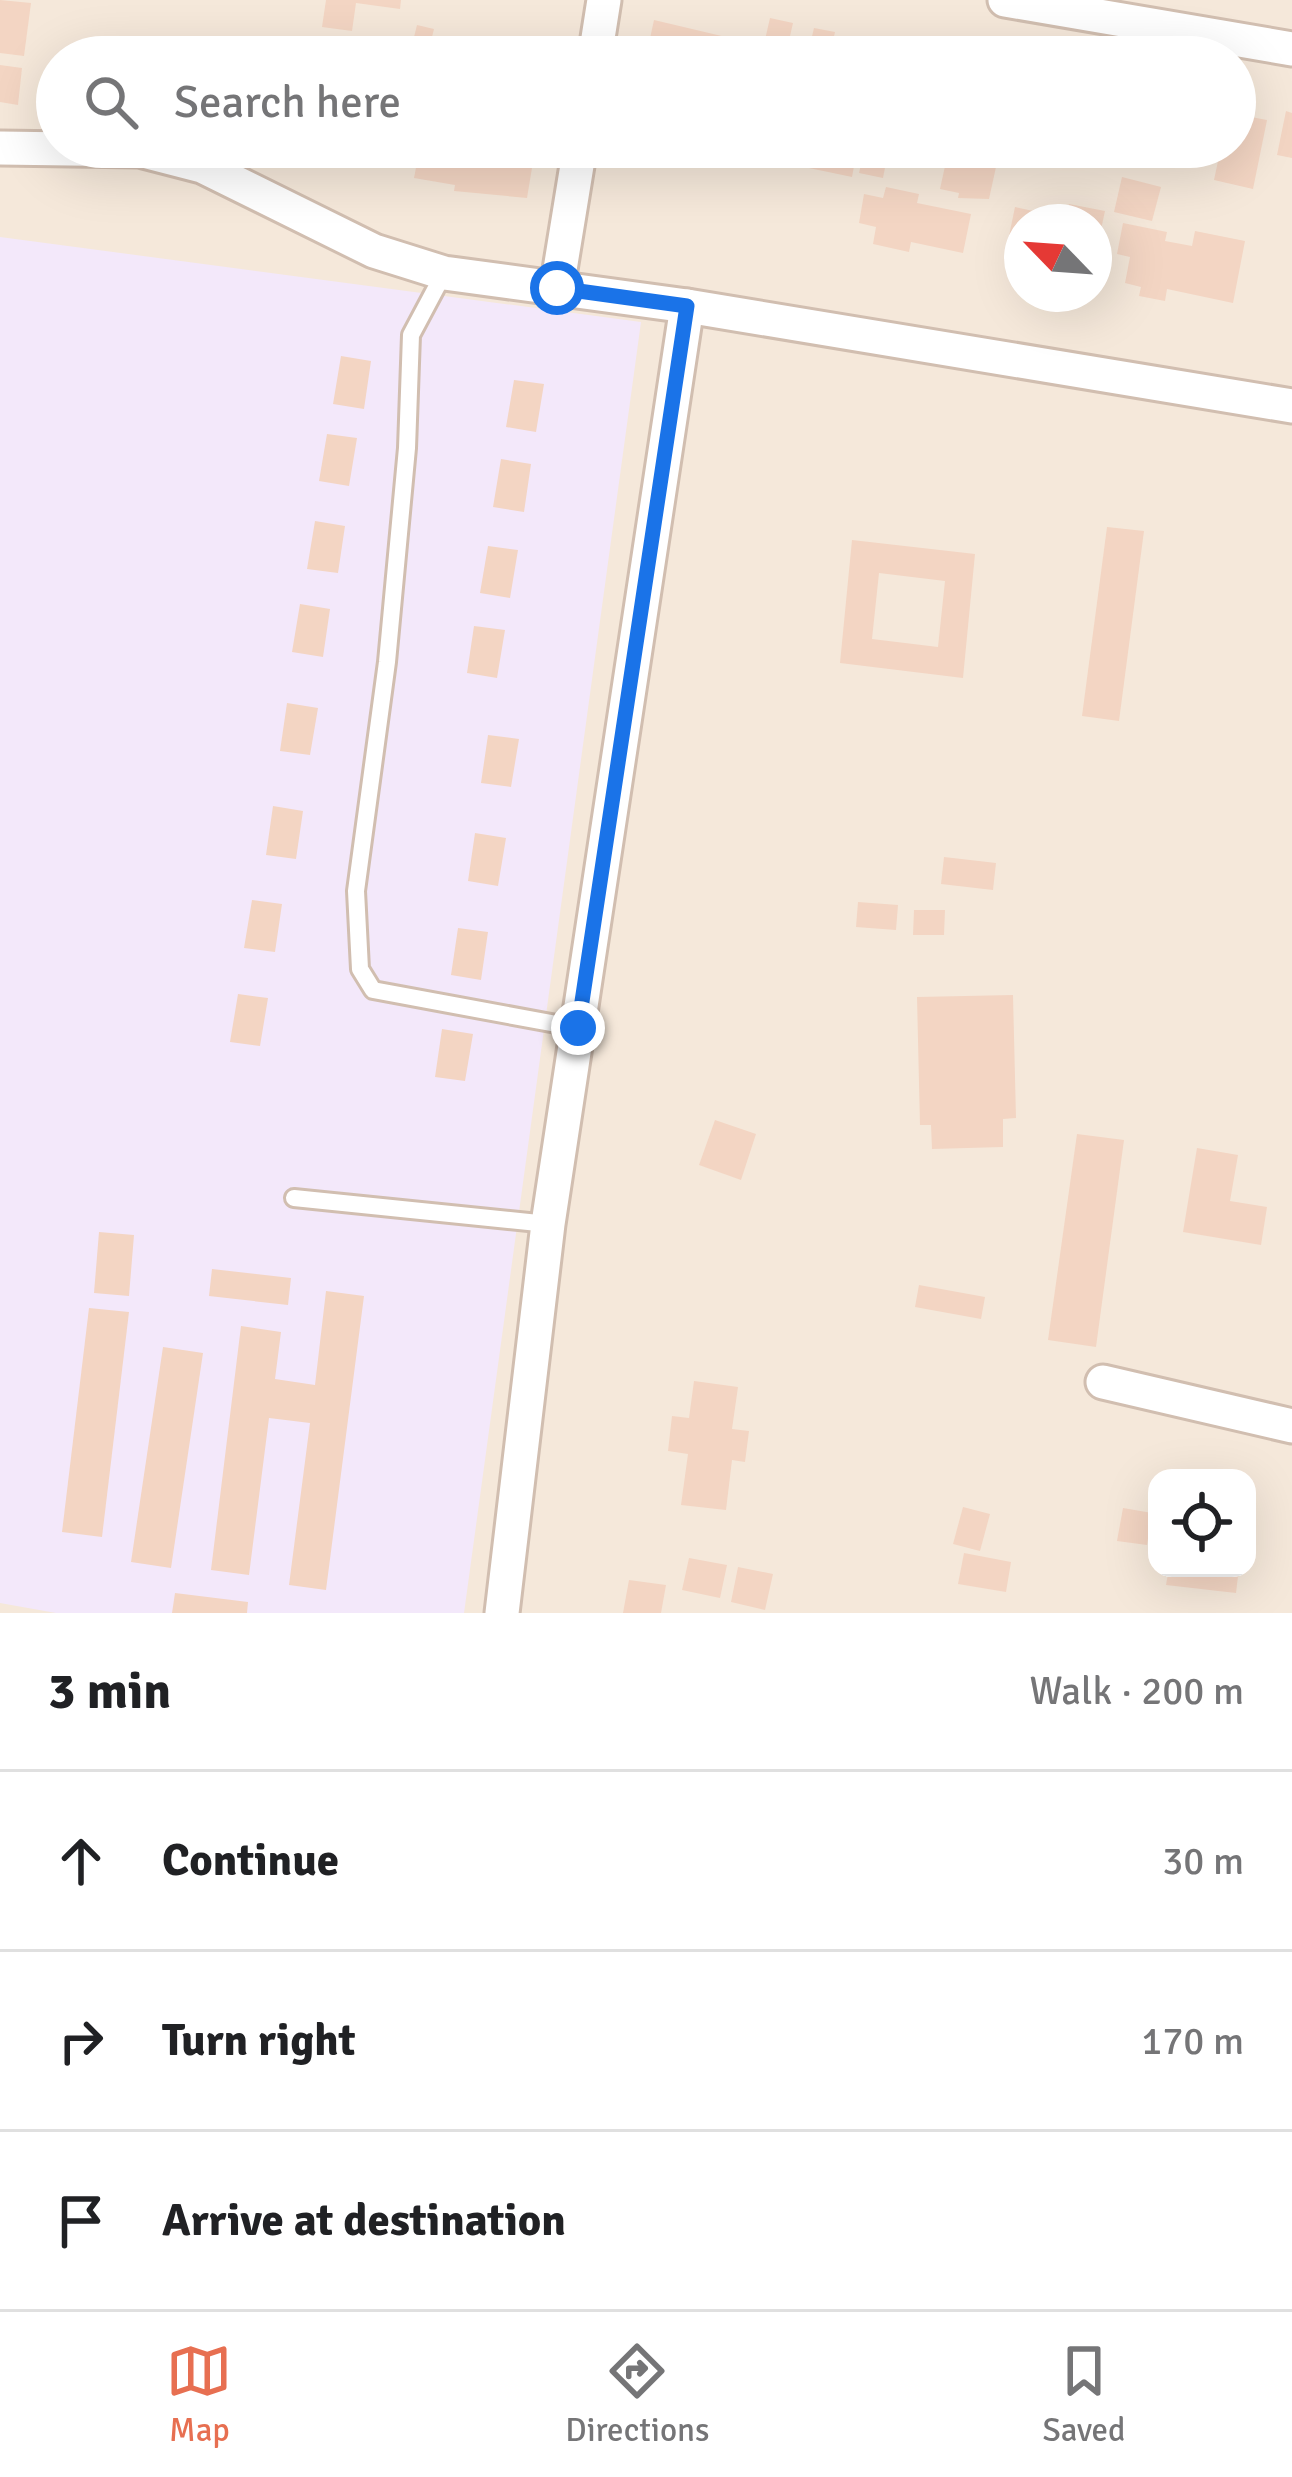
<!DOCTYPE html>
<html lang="en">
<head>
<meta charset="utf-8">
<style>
  body { margin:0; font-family:Signika,sans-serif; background:#f2f2f2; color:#202124 }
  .controls { position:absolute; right:36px; bottom:36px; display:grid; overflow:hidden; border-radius:24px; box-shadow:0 12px 48px #0002 }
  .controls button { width:108px; height:108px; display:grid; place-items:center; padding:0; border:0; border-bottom:3px solid #e0e0e0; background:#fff; color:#202124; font:60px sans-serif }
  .compass { position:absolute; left:1004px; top:204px; width:108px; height:108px; border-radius:50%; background:#fff; box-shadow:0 12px 48px #0002; rotate:295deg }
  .stop { position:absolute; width:36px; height:36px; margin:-27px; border:9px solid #1a73e8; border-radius:50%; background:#fff }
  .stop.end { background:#1a73e8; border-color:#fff; box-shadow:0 3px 12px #0008 }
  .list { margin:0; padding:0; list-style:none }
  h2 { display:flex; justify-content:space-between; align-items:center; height:156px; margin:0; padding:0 48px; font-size:51px }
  h2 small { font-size:39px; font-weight:400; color:#757577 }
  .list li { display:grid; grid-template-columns:78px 1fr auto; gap:36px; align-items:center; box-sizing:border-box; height:180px; padding:0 48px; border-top:3px solid #e0e0e0 }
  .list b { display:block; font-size:45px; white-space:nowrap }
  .list em { font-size:39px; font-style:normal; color:#757577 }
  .icon { flex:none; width:66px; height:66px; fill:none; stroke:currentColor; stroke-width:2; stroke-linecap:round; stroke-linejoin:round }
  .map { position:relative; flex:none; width:1292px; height:1613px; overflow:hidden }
  .search { position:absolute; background:#fff; box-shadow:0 12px 48px #0002; left:36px; right:36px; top:36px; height:132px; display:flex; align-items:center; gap:30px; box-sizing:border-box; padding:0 42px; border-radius:66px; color:#757577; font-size:45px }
  .sheet { height:696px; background:#fff }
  nav { display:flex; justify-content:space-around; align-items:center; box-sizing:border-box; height:168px; border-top:3px solid #e0e0e0; background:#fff; font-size:33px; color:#757577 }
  nav a { display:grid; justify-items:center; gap:6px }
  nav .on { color:#e76f51 }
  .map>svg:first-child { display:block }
  .residential { fill:#f5e8da; fill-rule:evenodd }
  .education { fill:#f3e8fa }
  .building { fill:#f3d5c3; fill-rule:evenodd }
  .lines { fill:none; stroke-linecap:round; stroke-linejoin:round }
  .service-casing { stroke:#d1beb0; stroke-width:22 }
  .minor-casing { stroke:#d1beb0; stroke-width:39 }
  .service { stroke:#fff; stroke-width:16 }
  .minor { stroke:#fff; stroke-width:33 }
  .route { stroke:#1a73e8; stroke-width:15 }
</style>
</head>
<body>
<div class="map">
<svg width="1292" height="1613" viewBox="0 0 1292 1613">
  <rect width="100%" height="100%" fill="#fdf6ec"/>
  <path class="residential" d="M0,0h1292v1613h-1292zM57,57h1178v90h-1178zM1022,222h72v72h-72zM1157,1478h90v90h-90z"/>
  <polygon class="education" points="0,237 641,322 464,1613 56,1613 0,1603"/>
  <g class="building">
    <polygon points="0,0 31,3 24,56 0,53"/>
    <polygon points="326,0 401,0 400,9 356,3 352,31 322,27"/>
    <polygon points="770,18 793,23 788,45 809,49 814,28 835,32 831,50 853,57 761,57"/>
    <polygon points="654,20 747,42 743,57 646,57"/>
    <polygon points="417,25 434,29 427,57 409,57"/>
    <polygon points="945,41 987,51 986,57 941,57"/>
    <polygon points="0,65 22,68 18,105 0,102"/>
    <polygon points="1286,111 1292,113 1292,158 1277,155"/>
    <polygon points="1235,114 1267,120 1253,189 1214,180 1221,147 1235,147"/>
    <polygon points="420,147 535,150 527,198 454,191 455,185 414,178"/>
    <polygon points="789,147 857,150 852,177 785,163"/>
    <polygon points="865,147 889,147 883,178 859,173"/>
    <polygon points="947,157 996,167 989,199 958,198 959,193 940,189"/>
    <polygon points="1122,177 1161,187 1152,221 1114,212"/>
    <polygon points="886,187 919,194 917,203 971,214 963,253 911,242 909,252 873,244 876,227 859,223 864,194 883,198"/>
    <polygon points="1069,204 1105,211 1096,253 1094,222 1022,222 1022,264 1004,260 1015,207 1065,218"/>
    <polygon points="1123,223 1167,232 1165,241 1192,246 1195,231 1245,241 1233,303 1167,289 1165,301 1139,296 1141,287 1125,283 1130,257 1117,254"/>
    <polygon points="341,356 371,361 364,409 333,404"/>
    <polygon points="514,380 544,384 536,432 506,427"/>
    <polygon points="327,434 357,438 349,486 319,481"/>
    <polygon points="501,459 531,464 524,512 493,507"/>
    <polygon points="315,521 345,526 338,573 307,569"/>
    <polygon points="1107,527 1144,531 1119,721 1082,716"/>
    <path d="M852,540l123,14 -12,124 -123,-15zM879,573l66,8 -7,66 -66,-8z"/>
    <polygon points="488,546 518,550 510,598 480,593"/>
    <polygon points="300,604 330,609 323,657 292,652"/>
    <polygon points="474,626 505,630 497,678 467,673"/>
    <polygon points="287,703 318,708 310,755 280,751"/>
    <polygon points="488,735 519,739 511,787 481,783"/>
    <polygon points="273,806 303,811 296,859 266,855"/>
    <polygon points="475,833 506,838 498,886 468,881"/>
    <polygon points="944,857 996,863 993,890 941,884"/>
    <polygon points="252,900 282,904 275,952 244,948"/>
    <polygon points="858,902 898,905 896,930 856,927"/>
    <polygon points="914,910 945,910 944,935 913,935"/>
    <polygon points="458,928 488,932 481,980 451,975"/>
    <polygon points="238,994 268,998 260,1046 230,1042"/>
    <polygon points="1013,995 1016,1118 1003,1119 1003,1147 932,1149 931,1125 920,1125 917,997"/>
    <polygon points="442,1029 473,1034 465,1081 435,1077"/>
    <polygon points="715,1120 756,1134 741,1180 699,1165"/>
    <polygon points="1077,1134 1124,1140 1096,1347 1048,1340"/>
    <polygon points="1197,1148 1238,1155 1230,1201 1267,1207 1261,1245 1183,1232"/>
    <polygon points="99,1232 134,1235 129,1296 94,1293"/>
    <polygon points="212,1269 291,1278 288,1305 209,1296"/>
    <polygon points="919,1285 985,1297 981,1319 915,1307"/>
    <polygon points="326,1291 364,1296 326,1590 289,1585 310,1423 269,1418 249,1575 211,1570 241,1326 281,1332 275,1379 315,1385"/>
    <polygon points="89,1308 129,1312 102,1537 62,1532"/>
    <polygon points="163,1347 203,1353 171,1568 131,1562"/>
    <polygon points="694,1381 738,1387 732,1429 749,1431 745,1462 732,1460 726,1510 681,1505 688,1454 668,1451 672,1416 689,1418"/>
    <polygon points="963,1507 990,1514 980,1551 953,1544"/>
    <polygon points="1123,1508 1152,1513 1147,1545 1117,1541"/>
    <polygon points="964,1553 1011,1562 1006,1592 958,1584"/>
    <polygon points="689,1558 727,1565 720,1598 682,1590"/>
    <polygon points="738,1567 773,1574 765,1610 731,1602"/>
    <polygon points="1169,1568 1239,1568 1236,1593 1166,1585"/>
    <polygon points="629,1580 666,1585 661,1613 623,1613"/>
    <polygon points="175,1593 248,1602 247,1613 172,1613"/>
  </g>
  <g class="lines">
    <defs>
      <g id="service">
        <polyline points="444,273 411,335 407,448 387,662 356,891 360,969 373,990 578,1028"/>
        <polyline points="294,1198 548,1224"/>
      </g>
      <g id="minor">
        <polyline points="1005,0 1292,49"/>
        <polyline points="595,57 604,0"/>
        <polyline points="0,148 140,150 202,166 374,251 444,273 687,306 1292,406"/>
        <polyline points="557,288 580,147"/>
        <polyline points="1103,1382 1292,1426"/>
        <polyline points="502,1613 548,1224 687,306"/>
      </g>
    </defs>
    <use href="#service" class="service-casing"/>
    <use href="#minor" class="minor-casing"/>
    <use href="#service" class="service"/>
    <use href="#minor" class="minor"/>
  </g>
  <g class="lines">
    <polyline class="route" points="557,288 687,306 578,1028"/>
  </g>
</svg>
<div class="controls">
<button><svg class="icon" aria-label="locate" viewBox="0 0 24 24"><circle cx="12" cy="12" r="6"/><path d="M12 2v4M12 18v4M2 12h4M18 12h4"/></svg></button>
</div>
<svg class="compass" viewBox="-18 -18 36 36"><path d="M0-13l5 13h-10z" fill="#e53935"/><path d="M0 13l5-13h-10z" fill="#757577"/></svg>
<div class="stop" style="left:557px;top:288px"></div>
<div class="stop end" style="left:578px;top:1028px"></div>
<div class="search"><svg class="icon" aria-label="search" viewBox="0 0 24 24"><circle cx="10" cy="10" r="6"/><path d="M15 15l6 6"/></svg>Search here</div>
</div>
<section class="sheet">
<h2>3 min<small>Walk · 200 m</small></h2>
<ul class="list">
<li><svg class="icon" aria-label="ahead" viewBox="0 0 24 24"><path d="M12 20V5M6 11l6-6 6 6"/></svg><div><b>Continue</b></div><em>30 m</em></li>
<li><svg class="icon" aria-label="right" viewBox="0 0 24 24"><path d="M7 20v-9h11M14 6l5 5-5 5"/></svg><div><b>Turn right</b></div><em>170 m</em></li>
<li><svg class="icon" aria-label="arrive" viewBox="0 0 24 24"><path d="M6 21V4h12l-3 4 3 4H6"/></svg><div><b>Arrive at destination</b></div></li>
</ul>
</section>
<nav>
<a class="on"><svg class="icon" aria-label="map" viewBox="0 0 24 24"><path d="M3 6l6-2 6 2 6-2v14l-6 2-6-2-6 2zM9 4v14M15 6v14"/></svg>Map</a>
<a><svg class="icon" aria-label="directions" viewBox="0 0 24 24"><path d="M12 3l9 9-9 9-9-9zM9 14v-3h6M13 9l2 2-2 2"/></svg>Directions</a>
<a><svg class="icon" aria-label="saved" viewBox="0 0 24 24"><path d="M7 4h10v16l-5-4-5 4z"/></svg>Saved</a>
</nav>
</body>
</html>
